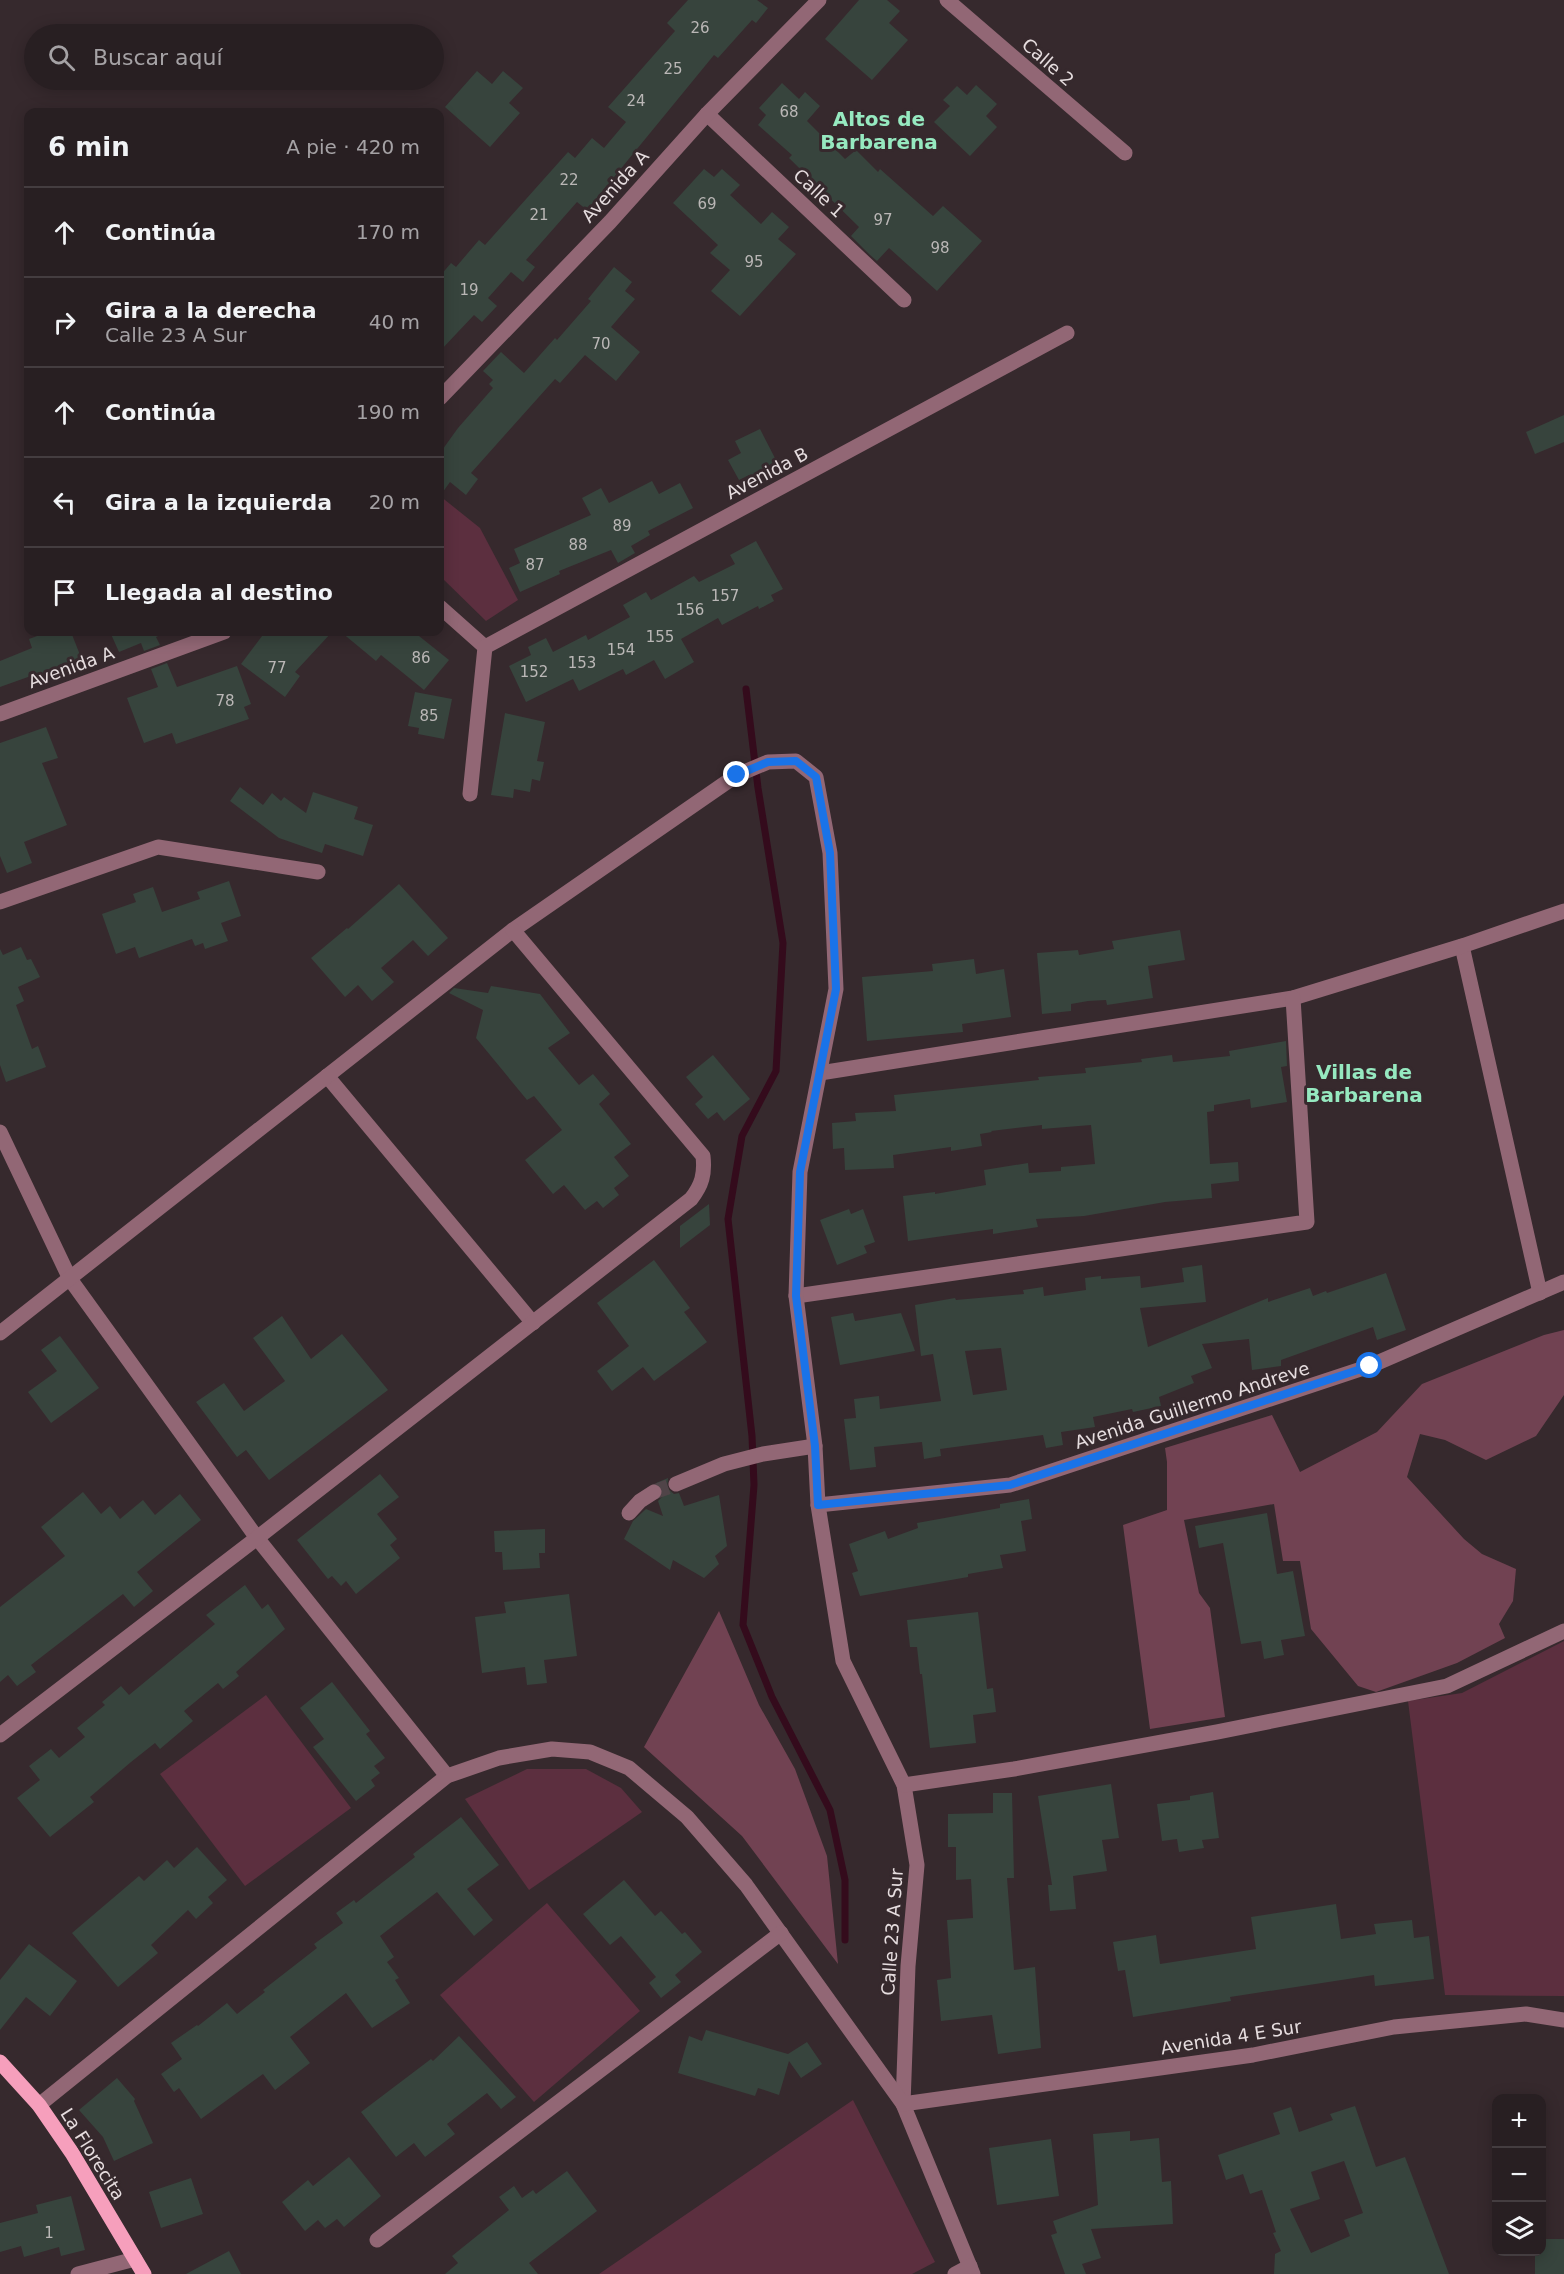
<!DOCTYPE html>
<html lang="es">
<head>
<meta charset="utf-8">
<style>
  body { margin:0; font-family:"DejaVu Sans",sans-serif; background:#342c2f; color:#f1f3f6 }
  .controls { position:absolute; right:18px; bottom:18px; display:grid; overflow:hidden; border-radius:12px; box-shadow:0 3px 15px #0003 }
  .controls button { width:54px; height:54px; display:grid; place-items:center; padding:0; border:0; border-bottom:2px solid #443d40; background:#281f22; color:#f1f3f6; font:30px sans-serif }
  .stop { position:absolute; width:18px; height:18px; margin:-14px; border:4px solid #1a73e8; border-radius:50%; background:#fff }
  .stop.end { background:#1a73e8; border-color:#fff; box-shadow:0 2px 6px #0008 }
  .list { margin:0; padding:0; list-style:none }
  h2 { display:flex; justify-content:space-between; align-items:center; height:78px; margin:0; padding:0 24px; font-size:26px }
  h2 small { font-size:20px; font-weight:400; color:#a5a2a5 }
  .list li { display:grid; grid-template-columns:39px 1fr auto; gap:18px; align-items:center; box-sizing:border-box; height:90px; padding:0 24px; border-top:2px solid #443d40 }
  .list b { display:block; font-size:22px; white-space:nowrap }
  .list p { margin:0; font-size:20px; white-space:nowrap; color:#a5a2a5 }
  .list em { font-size:20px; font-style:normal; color:#a5a2a5 }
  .icon { flex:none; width:33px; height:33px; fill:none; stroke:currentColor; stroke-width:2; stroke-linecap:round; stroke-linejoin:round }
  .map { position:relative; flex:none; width:1564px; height:2274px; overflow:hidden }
  .search { position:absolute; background:#281f22; box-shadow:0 3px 15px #0003; left:24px; top:24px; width:420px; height:66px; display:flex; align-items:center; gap:15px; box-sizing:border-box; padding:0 21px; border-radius:33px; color:#a5a2a5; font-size:22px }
  .panel { position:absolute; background:#281f22; box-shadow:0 3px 15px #0003; left:24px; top:108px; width:420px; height:528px; border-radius:12px }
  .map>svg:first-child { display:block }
  .green { fill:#5c2f3f }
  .forest { fill:#714252 }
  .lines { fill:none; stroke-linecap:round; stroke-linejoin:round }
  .stream { stroke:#340b1c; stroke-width:7 }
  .building { fill:#37443d; fill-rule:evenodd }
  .minor-tunnel { stroke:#504448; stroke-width:15; stroke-dasharray:15 8; stroke-linecap:butt }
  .minor { stroke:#926775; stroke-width:15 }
  .major { stroke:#f69fbc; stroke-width:15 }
  .route { stroke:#1a73e8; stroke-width:8 }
  .labels { text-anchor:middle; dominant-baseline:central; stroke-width:6; stroke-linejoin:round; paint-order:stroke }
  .number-label { font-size:15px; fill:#bab7b6 }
  .street-label { font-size:18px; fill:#e6dddf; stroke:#36292d }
  .neighbourhood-label { font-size:20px; font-weight:bold; fill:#96e9c0; stroke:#36292d }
</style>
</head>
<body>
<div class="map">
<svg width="1564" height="2274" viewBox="0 0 1564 2274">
  <rect width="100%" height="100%" fill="#36292d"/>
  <g class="green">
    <polygon points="440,496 480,528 518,600 486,621 440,576"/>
    <polygon points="1564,1641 1564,1996 1445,1995 1408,1701 1462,1693"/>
    <polygon points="266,1695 351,1808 245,1886 160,1774"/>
    <polygon points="527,1769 586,1769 621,1788 642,1812 529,1890 465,1799"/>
    <polygon points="547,1903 640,2011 534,2102 440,1995"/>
    <polygon points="853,2100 935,2262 912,2274 599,2274"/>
  </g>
  <g class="forest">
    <polygon points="1564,1330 1564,1395 1536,1436 1486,1460 1445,1440 1420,1434 1407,1477 1464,1539 1482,1554 1516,1569 1513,1601 1499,1624 1505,1638 1457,1663 1376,1692 1358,1686 1311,1629 1300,1561 1283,1561 1274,1504 1184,1520 1199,1593 1210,1608 1225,1717 1150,1729 1123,1525 1167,1510 1167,1462 1165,1448 1272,1415 1300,1472 1377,1432 1422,1384 1544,1335"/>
    <polygon points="719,1611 759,1705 795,1769 827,1856 838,1964 742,1836 644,1747"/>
  </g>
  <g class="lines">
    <polyline class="stream" points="746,689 758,788 783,943 776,1071 742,1136 728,1219 752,1436 754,1485 743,1625 772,1697 830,1810 845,1880 845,1940"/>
  </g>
  <g class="building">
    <polygon points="688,0 757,0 768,8 756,23 752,20 718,58 714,55 587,210 577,202 526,260 535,267 523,282 511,272 488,298 497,306 482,322 474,315 440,351 440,276 451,263 456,267 479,240 485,245 568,152 575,158 592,138 604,148 626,122 608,107 675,31 667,23"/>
    <polygon points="859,0 887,0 900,11 889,23 908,40 872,80 825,39"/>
    <polygon points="477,71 492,84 503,71 523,88 509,103 520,113 490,147 445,107"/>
    <polygon points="782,83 799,99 805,92 820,106 807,121 845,159 856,150 878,172 880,169 933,216 943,206 982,241 937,291 889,248 877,261 870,255 851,236 859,227 789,158 792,155 758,125 766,115 759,108"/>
    <polygon points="976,85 997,104 986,116 997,127 970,156 934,122 950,106 943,100 957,86 967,95"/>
    <polygon points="704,169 714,177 722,169 740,185 730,195 761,224 772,212 789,227 778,239 796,254 740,316 711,291 730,270 710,253 718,245 673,203"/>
    <polygon points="614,267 632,282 625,291 635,299 611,327 640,352 616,381 585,355 560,383 555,379 471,473 478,479 466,495 450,482 440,496 440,453 458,428 493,388 489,384 493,380 483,371 501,352 524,373 555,338 557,340 591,301 588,299"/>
    <polygon points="1564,415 1564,442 1535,454 1526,432"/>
    <polygon points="760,429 777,462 767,466 770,472 752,481 749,475 739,480 728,460 741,453 735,441"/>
    <polygon points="652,481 659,494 680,483 693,508 648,531 650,535 631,546 635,553 618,563 611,550 559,571 560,574 520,592 509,568 520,563 514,549 591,515 582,498 601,488 609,503"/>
    <polygon points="756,541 783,589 771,595 774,601 759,609 758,606 722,625 718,618 681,639 694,662 665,679 654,660 626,675 623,669 579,691 573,679 526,702 509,666 531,655 528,647 546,638 553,652 586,635 588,640 630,617 623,605 646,592 651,600 694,576 699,582 735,564 730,555"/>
    <polygon points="48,632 71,632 82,660 43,675 42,672 0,687 0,661 32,648 29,639"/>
    <polygon points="110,632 167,632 156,637 160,645 144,651 141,643 119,652"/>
    <polygon points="265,632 332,632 295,672 300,676 285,697 241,664"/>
    <polygon points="341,632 414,632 449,660 424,690 381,655 376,661"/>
    <polygon points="167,663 177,687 237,666 251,704 244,707 249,719 176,744 172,733 144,743 127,698 158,687 151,669"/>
    <polygon points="415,692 452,699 444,739 418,734 419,728 408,726"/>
    <polygon points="505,713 545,722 537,761 544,762 540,781 532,779 530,792 514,789 513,798 491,795"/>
    <polygon points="46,727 58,758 42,763 67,825 24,842 32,863 7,873 0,856 0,743"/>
    <polygon points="240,787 263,805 272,793 281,801 284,797 306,813 313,792 358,807 354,819 373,825 363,856 325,844 322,853 279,838 230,801"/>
    <polygon points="229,881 241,916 221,923 228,941 205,949 203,943 195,946 192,939 139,958 135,947 116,954 102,914 136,902 133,894 153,887 162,912 200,899 197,892"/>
    <polygon points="399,884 448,938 428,956 413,940 381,968 394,982 372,1001 358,985 345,997 311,958 347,928 348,929"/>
    <polygon points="1180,930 1185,960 1148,966 1153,998 1107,1005 1106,1000 1088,1001 1071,1004 1071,1011 1042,1014 1037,953 1078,950 1079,955 1114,949 1112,941"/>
    <polygon points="21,947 27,960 31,959 40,977 18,987 24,1001 16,1005 32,1049 38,1046 46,1067 6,1082 0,1065 0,949 3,955"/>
    <polygon points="974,959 976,974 1004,969 1011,1017 962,1024 963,1032 867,1041 862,977 933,971 932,964"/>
    <polygon points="491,986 540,994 570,1033 548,1048 579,1085 593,1074 610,1094 599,1104 631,1144 614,1157 629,1176 614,1188 619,1195 603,1208 597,1201 585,1210 564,1185 553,1194 525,1160 562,1130 534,1096 527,1100 476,1038 483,1010 449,993 454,988 488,993"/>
    <polygon points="1286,1041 1287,1066 1281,1067 1287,1102 1251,1108 1250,1099 1214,1105 1214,1111 1207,1112 1210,1164 1238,1162 1239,1181 1211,1184 1212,1198 1165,1202 1084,1216 1036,1219 1038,1227 993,1234 993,1229 908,1241 903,1196 935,1192 935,1194 986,1185 984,1170 1028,1163 1029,1173 1061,1171 1061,1167 1095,1164 1091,1125 1042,1129 1042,1125 991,1131 992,1132 980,1134 982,1146 951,1151 951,1147 893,1155 894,1168 845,1170 844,1148 833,1149 832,1123 856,1121 855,1113 896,1111 894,1095 1039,1080 1038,1077 1086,1073 1085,1068 1142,1062 1141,1059 1172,1055 1173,1062 1230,1056 1229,1051"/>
    <polygon points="713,1055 750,1099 724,1121 717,1112 708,1119 695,1104 703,1097 686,1077"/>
    <polygon points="709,1204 710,1225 680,1248 680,1226"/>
    <polygon points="849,1209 851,1214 863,1209 875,1242 864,1246 867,1253 837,1265 820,1220"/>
    <polygon points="654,1260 690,1308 684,1312 707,1342 654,1381 643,1367 612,1391 597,1371 629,1346 597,1303"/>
    <path d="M1202,1265l4,37 -66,6 8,39 120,-49v4l42,-14 3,8 13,-5 1,2 59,-20 20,57 -29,10 -4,-13 -92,33v6l-29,4 -3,-31 -47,5 10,24 -21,8 3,7 -35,14 2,9 -28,6 -1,-3 -39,8 2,10 -34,5 2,13 -17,3 -3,-13 -103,14 1,7 -17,3 -2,-17 -48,5 2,20 -26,3 -6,-51 12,-1 -2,-19 25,-3 1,13 61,-8 -8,-47 -12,2 -6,-51 40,-7 1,2 68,-6 -1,-4 20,-3 1,9 42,-6 -1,-12 16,-2v3l39,-3 1,12 43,-6 -2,-14zM1001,1348l6,42 -34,5 -8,-44z"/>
    <polygon points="853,1313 855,1321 901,1313 915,1351 840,1365 831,1317"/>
    <polygon points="282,1316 311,1359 342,1334 388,1390 269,1480 246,1450 237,1457 196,1402 224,1383 244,1411 285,1381 253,1338"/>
    <polygon points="60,1336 99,1388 51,1423 28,1392 57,1371 41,1350"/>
    <polygon points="380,1474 399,1497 377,1514 397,1539 390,1545 400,1558 356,1594 346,1581 341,1586 332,1576 328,1579 297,1540"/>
    <polygon points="668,1478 667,1488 674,1494 679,1493 684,1506 719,1495 727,1546 715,1556 719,1564 704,1578 673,1560 670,1570 624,1539 633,1521 646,1509 663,1516 658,1501 662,1497 664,1491 662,1486 656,1483"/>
    <polygon points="83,1492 101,1514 110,1506 120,1519 143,1500 155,1515 180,1494 201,1520 137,1572 153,1591 134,1607 123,1594 31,1665 36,1672 17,1686 8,1675 0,1682 0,1607 65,1556 41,1527"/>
    <polygon points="1029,1499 1032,1519 1021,1521 1026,1551 1000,1555 1003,1568 968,1574 968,1577 860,1596 852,1573 858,1571 849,1544 885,1531 888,1539 918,1528 917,1523 1000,1508 1000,1504"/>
    <polygon points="1267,1513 1277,1574 1293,1571 1305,1636 1281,1640 1284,1655 1264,1659 1261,1641 1241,1644 1223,1543 1199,1548 1195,1526"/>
    <polygon points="545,1529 545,1553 539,1553 540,1568 503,1570 502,1552 495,1552 494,1531"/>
    <polygon points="245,1585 262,1609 268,1604 285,1629 236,1672 239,1676 223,1689 218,1683 184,1711 193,1721 160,1749 155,1743 131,1762 90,1797 94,1802 50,1837 17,1798 40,1780 29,1766 51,1749 59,1758 85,1737 77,1728 105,1705 102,1702 121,1686 129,1695 215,1624 206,1615"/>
    <polygon points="569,1594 577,1656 544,1660 547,1683 527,1685 525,1667 482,1673 475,1617 506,1613 504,1602"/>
    <polygon points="978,1612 987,1689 993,1688 996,1712 973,1715 976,1743 930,1748 922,1674 920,1674 917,1647 910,1647 907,1620"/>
    <polygon points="332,1682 370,1731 366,1734 385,1758 374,1766 380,1773 371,1780 375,1786 356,1801 313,1747 324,1739 300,1708"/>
    <polygon points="1111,1784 1119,1838 1102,1840 1107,1871 1073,1876 1076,1909 1050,1911 1048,1885 1052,1885 1038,1796"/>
    <polygon points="1213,1792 1219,1838 1202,1840 1204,1848 1179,1852 1177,1839 1162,1841 1157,1804 1190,1800 1190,1796"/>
    <polygon points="993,1793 1012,1793 1014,1878 1007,1878 1014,1970 1035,1967 1041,2048 998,2054 992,2015 941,2021 937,1980 951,1978 947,1920 973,1918 971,1879 956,1880 956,1847 948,1847 948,1814 993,1813"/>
    <polygon points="461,1817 499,1865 467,1889 493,1920 474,1936 437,1892 380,1936 394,1957 387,1962 399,1978 395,1980 410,2003 372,2028 346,1993 290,2037 310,2063 275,2090 263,2074 201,2119 179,2088 174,2092 161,2074 182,2059 171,2043 197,2025 198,2026 227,2003 237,2014 265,1992 263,1990 317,1948 314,1944 343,1923 336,1913 354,1900 356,1903 415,1857 413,1854"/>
    <polygon points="197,1847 227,1880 208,1897 213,1903 196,1919 188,1910 151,1945 158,1953 118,1987 72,1933 139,1876 144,1881 167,1860 174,1868"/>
    <polygon points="624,1880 655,1916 661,1911 682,1934 685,1932 702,1952 675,1975 681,1982 661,1998 649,1983 656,1977 621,1936 610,1945 583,1914"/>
    <polygon points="1336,1904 1341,1939 1376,1934 1374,1924 1412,1920 1414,1938 1429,1936 1434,1979 1375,1986 1374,1975 1230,1997 1231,2001 1133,2017 1125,1970 1118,1971 1113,1942 1156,1935 1160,1964 1256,1949 1251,1917"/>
    <polygon points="29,1944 77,1981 50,2016 26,1997 0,2030 0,1980"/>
    <polygon points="706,2030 788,2054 807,2042 822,2064 801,2078 789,2061 779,2095 758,2088 755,2096 678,2073 689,2036 702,2041"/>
    <polygon points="459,2036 516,2097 501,2109 487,2093 447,2124 455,2134 425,2157 414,2143 396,2157 361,2112 431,2059 433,2061"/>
    <polygon points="117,2078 135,2099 134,2101 153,2143 114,2161 103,2137 79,2110"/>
    <path d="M1355,2106l21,61 29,-10 44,117h-175l1,-20 6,-3 -8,-18 3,-1 -14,-42 -12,4 -7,-20 -17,6 -8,-25 62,-21 -7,-21 18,-6 8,25 34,-12 -3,-6zM1344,2161l19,52 -19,7 6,16 -39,17 -21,-44 30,-10 -9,-27z"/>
    <polygon points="1130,2131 1130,2141 1159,2138 1162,2182 1171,2181 1173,2224 1091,2229 1101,2258 1082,2264 1086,2274 1065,2274 1051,2235 1057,2233 1053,2221 1098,2205 1093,2134"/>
    <polygon points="1051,2139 1059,2196 997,2205 989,2148"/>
    <polygon points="349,2157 381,2196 344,2227 337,2219 325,2228 318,2220 305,2231 282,2202 308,2180 313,2186"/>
    <polygon points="567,2171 597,2211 529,2263 538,2274 445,2274 458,2263 452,2256 509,2210 499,2197 514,2186 522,2198 533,2190 536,2194"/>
    <polygon points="191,2178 203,2214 161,2228 149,2192"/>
    <polygon points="71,2196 85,2250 61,2256 59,2247 24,2257 21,2246 0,2252 0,2223 38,2213 36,2205"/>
    <polygon points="1542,2239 1564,2239 1564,2274 1535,2274 1535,2252 1542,2252"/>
    <polygon points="229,2251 241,2274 186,2274"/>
  </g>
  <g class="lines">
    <polyline class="minor-tunnel" points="654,1492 676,1484"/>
    <g class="minor">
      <polyline points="947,0 1125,153"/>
      <polyline points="707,114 904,300"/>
      <polyline points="440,398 610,222 707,114 819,0"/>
      <polyline points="440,607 485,647"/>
      <polyline points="0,714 224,632"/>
      <polyline points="470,794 485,647 1067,333"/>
      <polyline points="0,902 158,847 318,872"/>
      <polyline points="1462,946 1540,1293"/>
      <polyline points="820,1073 1293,998 1462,946 1564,911"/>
      <polyline points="327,1076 533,1323"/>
      <polyline points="0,1132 70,1279 257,1538 447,1776"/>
      <polyline points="796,1296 1307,1222 1293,998"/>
      <polyline points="0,1333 513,930 737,775 768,762 796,761 816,777 830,853 836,989 800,1172 796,1296 815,1446 818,1505 843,1661 904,1785 917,1865 908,1966 903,2104 973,2274"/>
      <polyline points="676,1484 724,1464 763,1454 815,1446"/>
      <polyline points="818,1505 1010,1485 1370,1366 1564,1282"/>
      <polyline points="629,1513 640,1501 654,1492"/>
      <path d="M0,1735l257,-197 434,-339c11,-14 14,-25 12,-43l-190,-226"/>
      <polyline points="904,1785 1014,1769 1217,1732 1447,1686 1564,1631"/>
      <polyline points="39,2105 447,1776 499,1758 552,1749 590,1752 629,1768 687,1817 746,1885 903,2104 1253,2055 1394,2027 1526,2014 1564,2020"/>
      <polyline points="377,2240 781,1933"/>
      <polyline points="78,2274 135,2259"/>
      <polyline points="955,2274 970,2266"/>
    </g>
    <polyline class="major" points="0,2062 39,2105 72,2153 144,2274"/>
  </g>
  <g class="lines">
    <polyline class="route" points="737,775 768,762 796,761 816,777 830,853 836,989 800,1172 796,1296 815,1446 818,1505 1010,1485 1370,1366"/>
  </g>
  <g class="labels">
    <g class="number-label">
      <text x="700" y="28">26</text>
      <text x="673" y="69">25</text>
      <text x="636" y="101">24</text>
      <text x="789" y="112">68</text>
      <text x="569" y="180">22</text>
      <text x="707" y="204">69</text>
      <text x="539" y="215">21</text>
      <text x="883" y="220">97</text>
      <text x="940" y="248">98</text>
      <text x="754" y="262">95</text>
      <text x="469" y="290">19</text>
      <text x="601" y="344">70</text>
      <text x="622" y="526">89</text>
      <text x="578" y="545">88</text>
      <text x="535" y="565">87</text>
      <text x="725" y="596">157</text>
      <text x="690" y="610">156</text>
      <text x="660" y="637">155</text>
      <text x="621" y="650">154</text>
      <text x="421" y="658">86</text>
      <text x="582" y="663">153</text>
      <text x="277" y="668">77</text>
      <text x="534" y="672">152</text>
      <text x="225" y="701">78</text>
      <text x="429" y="716">85</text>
      <text x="49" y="2233">1</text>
    </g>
    <g class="street-label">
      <text transform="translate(1048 62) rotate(41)">Calle 2</text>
      <text transform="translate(615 186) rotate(-48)">Avenida A</text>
      <text transform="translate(819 193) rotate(43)">Calle 1</text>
      <text transform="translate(767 473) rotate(-28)">Avenida B</text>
      <text transform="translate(71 667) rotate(-20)">Avenida A</text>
      <text transform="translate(1192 1405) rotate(-18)">Avenida Guillermo Andreve</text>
      <text transform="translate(892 1932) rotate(-86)">Calle 23 A Sur</text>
      <text transform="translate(1231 2037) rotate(-9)">Avenida 4 E Sur</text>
      <text transform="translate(93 2154) rotate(58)">La Florecita</text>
    </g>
    <g class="neighbourhood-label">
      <text x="879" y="119">Altos de<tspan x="879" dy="23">Barbarena</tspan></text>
      <text x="1364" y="1072">Villas de<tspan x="1364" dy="23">Barbarena</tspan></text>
    </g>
  </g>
</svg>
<div class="controls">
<button>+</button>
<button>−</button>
<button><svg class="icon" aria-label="layers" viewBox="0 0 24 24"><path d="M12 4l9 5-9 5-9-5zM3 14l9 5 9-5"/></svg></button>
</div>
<div class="stop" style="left:1370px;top:1366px"></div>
<div class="stop end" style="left:737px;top:775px"></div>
<div class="search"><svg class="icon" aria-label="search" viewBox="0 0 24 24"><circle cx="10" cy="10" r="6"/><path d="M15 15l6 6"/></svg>Buscar aquí</div>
<section class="panel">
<h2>6 min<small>A pie · 420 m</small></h2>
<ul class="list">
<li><svg class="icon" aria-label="ahead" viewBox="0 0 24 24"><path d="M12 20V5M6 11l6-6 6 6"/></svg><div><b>Continúa</b></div><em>170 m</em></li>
<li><svg class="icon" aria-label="right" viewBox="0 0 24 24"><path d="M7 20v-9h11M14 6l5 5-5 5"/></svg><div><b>Gira a la derecha</b><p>Calle 23 A Sur</p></div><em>40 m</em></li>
<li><svg class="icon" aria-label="ahead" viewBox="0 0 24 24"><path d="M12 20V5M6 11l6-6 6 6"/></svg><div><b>Continúa</b></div><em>190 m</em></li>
<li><svg class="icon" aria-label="left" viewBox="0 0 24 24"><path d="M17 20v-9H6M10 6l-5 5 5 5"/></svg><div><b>Gira a la izquierda</b></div><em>20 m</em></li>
<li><svg class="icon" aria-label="arrive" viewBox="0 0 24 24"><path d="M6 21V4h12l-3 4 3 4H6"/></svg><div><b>Llegada al destino</b></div></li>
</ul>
</section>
</div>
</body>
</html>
